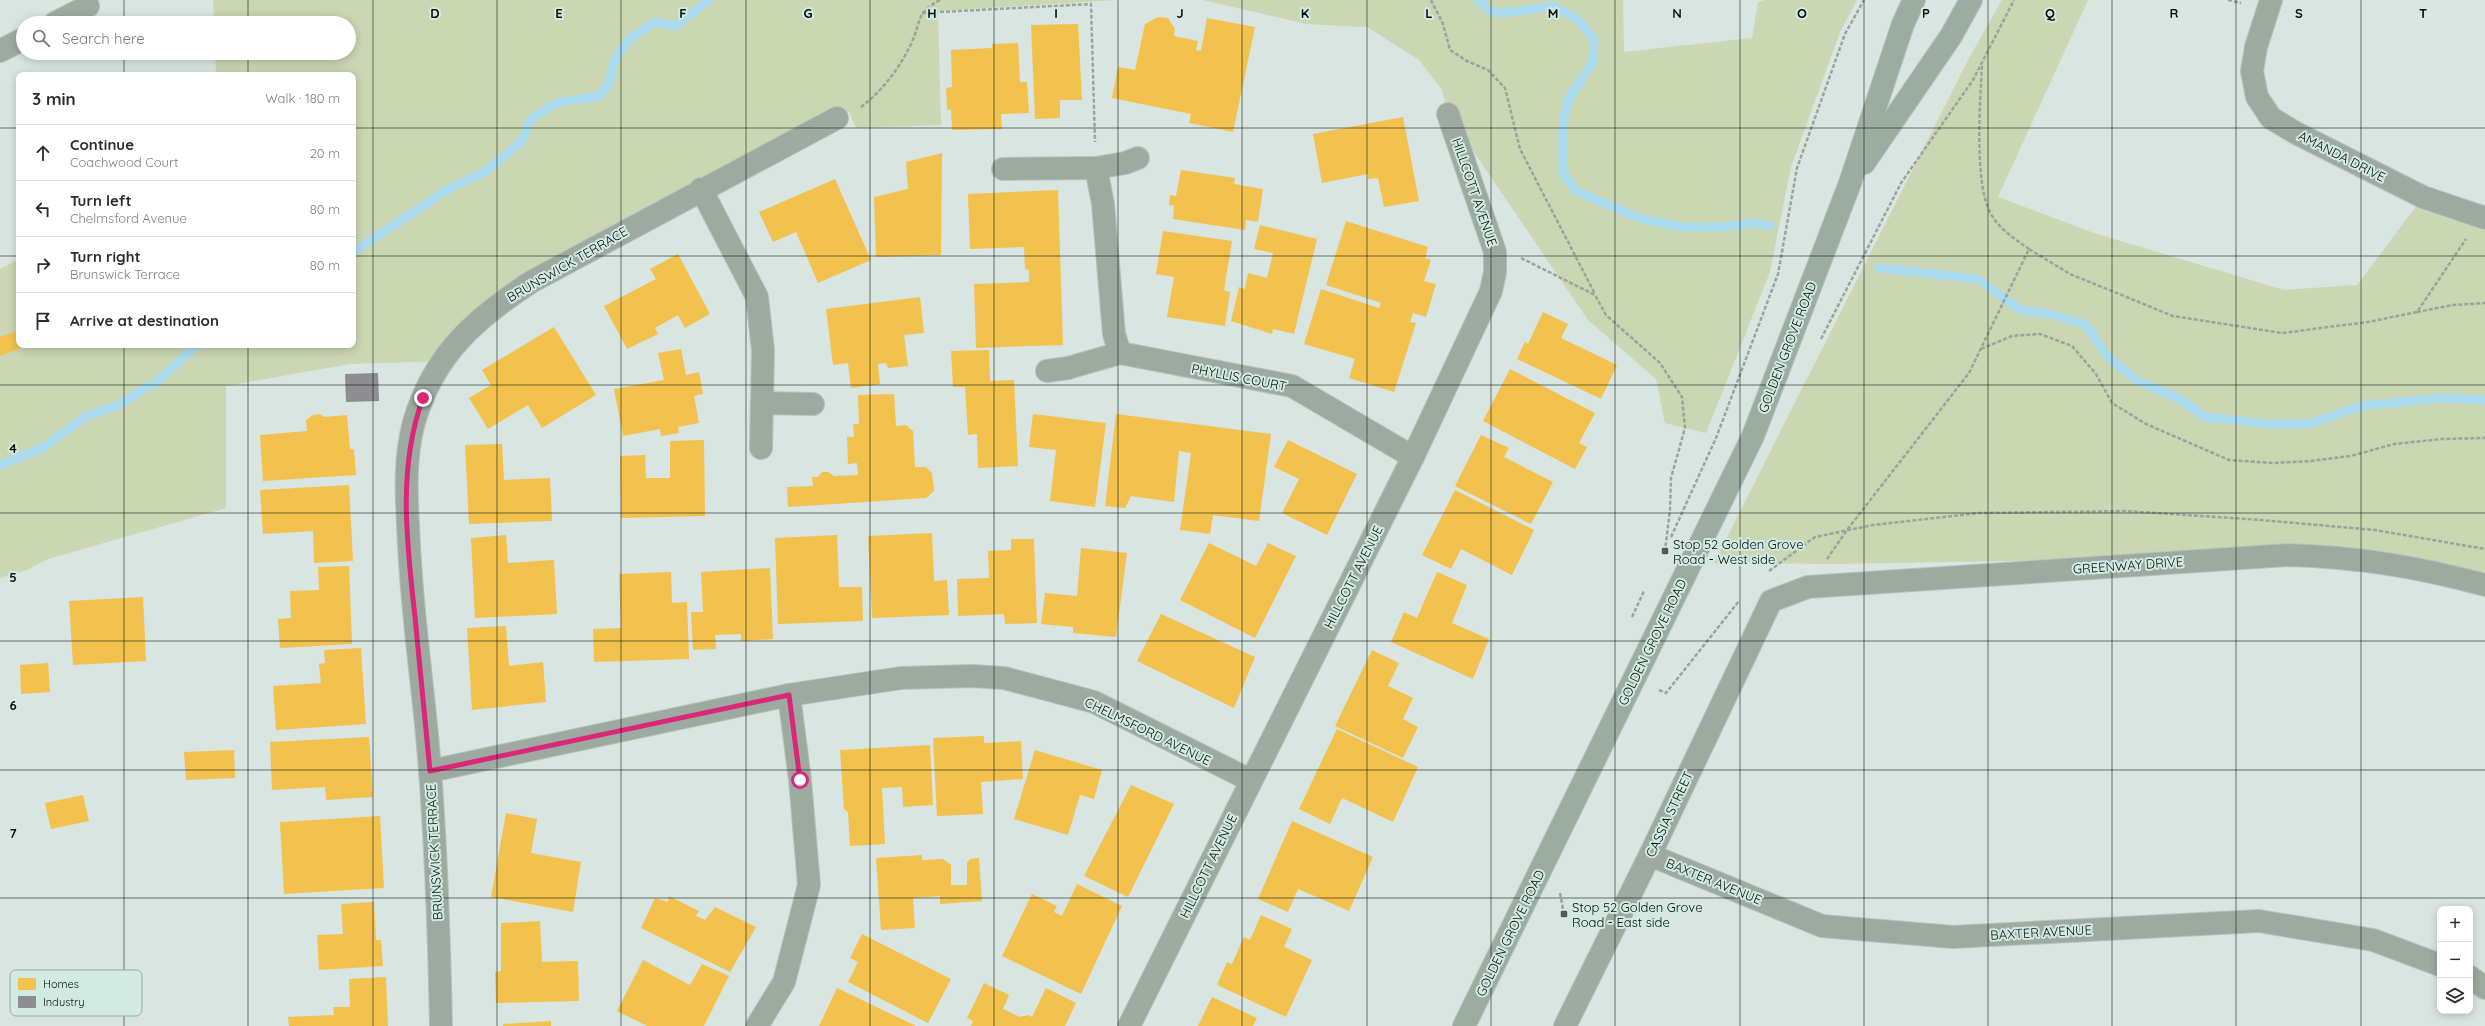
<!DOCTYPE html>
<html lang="en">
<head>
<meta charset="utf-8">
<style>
  body { margin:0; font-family:Quicksand,sans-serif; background:#f2f2f3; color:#2b2b33 }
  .controls { position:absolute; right:12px; bottom:12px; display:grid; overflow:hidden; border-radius:8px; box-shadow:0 2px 10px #0003 }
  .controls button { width:36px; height:36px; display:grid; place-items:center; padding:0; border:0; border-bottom:1px solid #e1e1e2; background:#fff; color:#2b2b33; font:20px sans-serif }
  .stop { position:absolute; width:12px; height:12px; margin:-9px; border:3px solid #db2777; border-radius:50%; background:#fff }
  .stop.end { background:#db2777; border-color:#fff; box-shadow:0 1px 4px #0008 }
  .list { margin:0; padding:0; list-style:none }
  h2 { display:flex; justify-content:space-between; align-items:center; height:52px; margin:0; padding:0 16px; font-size:17px }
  h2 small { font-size:13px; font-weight:400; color:#7c7c81 }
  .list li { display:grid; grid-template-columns:26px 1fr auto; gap:12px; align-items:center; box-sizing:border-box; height:56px; padding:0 16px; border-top:1px solid #e1e1e2 }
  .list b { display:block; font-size:15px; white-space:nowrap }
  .list p { margin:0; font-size:13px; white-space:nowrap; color:#7c7c81 }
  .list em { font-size:13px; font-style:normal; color:#7c7c81 }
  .icon { flex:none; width:22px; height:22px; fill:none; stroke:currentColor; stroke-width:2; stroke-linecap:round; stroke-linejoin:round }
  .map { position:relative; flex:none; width:2485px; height:1026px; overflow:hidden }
  .search { position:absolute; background:#fff; box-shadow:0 2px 10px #0003; left:16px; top:16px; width:340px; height:44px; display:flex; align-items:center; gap:10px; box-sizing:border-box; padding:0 14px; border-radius:22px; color:#7c7c81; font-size:15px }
  .panel { position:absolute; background:#fff; box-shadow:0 2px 10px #0003; left:16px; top:72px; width:340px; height:276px; border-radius:8px }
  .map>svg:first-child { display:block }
  .green { fill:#cbd6b3 }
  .homes { fill:#f2c14e }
  .industry { fill:#8d8d92 }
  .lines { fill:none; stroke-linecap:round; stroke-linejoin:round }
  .stream { stroke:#aadbef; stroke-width:9 }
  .minor-casing { stroke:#b7c2be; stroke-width:24 }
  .major-casing { stroke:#b7c2be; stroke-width:24 }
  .path { stroke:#9aa49d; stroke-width:2.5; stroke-dasharray:4 2; stroke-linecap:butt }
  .minor { stroke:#9eaaa0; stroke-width:22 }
  .major { stroke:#9daca0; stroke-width:22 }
  .route { stroke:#db2777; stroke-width:5 }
  .grid { fill:none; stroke:#060f0c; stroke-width:1; stroke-opacity:0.55 }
  .poi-dot { fill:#505a57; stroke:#d2ebe2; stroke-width:1.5 }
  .labels { text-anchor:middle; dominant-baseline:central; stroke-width:4; stroke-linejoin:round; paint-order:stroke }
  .street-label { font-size:13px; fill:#060f0c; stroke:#d2ebe2 }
  .poi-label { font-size:13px; fill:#060f0c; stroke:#d2ebe2; text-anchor:start }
  .key { fill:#d2ebe2; stroke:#95a9a2; stroke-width:1 }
  .key-label { font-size:11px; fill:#060f0c }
  .grid-label { font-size:13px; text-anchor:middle; font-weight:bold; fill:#060f0c; stroke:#d2ebe2; stroke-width:4; stroke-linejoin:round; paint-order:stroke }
</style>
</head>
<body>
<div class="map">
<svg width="2485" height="1026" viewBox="0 0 2485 1026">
  <rect width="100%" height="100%" fill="#d8e5e1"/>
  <g class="green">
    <polygon points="213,0 1117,0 938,11 941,125 856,128 849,111 701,189 531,282 441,361 350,364 226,386 226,508 48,559 27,570 0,578 0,269 19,259 19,345 353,345 353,75 216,75 215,53 349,53 349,23 214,23"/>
    <polygon points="1203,0 1623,0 1624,52 1752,38 1758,2 1766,0 1857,0 1840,32 1791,167 1770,272 1706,433 1665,423 1656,379 1588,320 1448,114 1442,90 1419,60 1367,27 1306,24"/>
    <polygon points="2002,0 2088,0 1998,197 2091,232 2284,290 2357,285 2423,197 2485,218 2485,586 2245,557 1836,564 1714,563 1968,60"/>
  </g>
  <g class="homes">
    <polygon points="1158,17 1168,18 1175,29 1174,36 1198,41 1196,50 1201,51 1207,18 1255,27 1233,132 1189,123 1191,114 1112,98 1118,67 1135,70 1145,24"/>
    <polygon points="1078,24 1082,100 1060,100 1060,118 1035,119 1031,25"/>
    <polygon points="1018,43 1020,82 1027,82 1029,113 1001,114 1002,129 952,130 951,110 947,110 946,88 952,87 951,50 992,48 992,44"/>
    <polygon points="1403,117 1419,201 1384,207 1378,178 1368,179 1368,174 1322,183 1313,134"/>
    <polygon points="942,153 941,255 876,257 874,197 908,189 906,162"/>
    <polygon points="1181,170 1235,178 1234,184 1263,189 1258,222 1246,220 1245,230 1173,219 1174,206 1169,205 1170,195 1176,196"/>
    <polygon points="835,179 871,260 818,283 796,232 773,242 759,212"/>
    <polygon points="1058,190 1063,345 976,348 974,284 1029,282 1029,270 1025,269 1024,247 970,249 968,194"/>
    <polygon points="1346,221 1428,247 1425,258 1431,260 1424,281 1436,284 1426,317 1413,313 1410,322 1416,323 1394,392 1349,378 1355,359 1304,344 1321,289 1379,308 1381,303 1326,285"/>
    <polygon points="1260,225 1317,239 1294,334 1273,329 1272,334 1231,321 1239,287 1245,289 1248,273 1267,278 1273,253 1254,249"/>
    <polygon points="1163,231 1232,241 1224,290 1230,292 1225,326 1167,317 1174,277 1156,274"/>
    <polygon points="678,254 710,314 685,328 678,315 655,328 658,334 627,349 604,306 656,279 650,269"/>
    <polygon points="920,297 924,333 904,335 908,366 888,368 886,363 878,364 880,384 851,388 848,363 833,365 826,309"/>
    <polygon points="1543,312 1568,324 1561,338 1617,365 1601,399 1517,359 1525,342 1528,344"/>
    <polygon points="554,327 596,395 542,428 528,405 488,429 469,398 491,385 482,370"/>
    <polygon points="17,331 19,345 24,347 0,356 0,337"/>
    <polygon points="681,349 686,375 699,372 703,394 694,396 699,423 678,427 679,433 661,436 660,429 623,436 614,389 664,380 658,353"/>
    <polygon points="989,350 990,381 1014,380 1018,466 978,468 977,434 968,435 965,387 953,387 951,351"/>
    <polygon points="1510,369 1595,413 1579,443 1587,447 1575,469 1483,421"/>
    <polygon points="894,394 896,426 906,425 913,431 915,467 926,467 932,473 934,491 926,498 788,507 787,487 813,486 812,477 818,477 822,472 828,472 834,476 858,475 857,463 848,464 847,437 854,437 853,424 859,424 858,395"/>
    <polygon points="320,414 324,417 347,415 350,449 354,449 356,475 263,481 260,435 307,431 306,420 313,415"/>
    <polygon points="1033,414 1106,423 1095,507 1050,501 1056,450 1029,447"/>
    <polygon points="1116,414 1271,434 1259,521 1213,515 1210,534 1180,530 1191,453 1179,451 1174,502 1131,496 1125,508 1105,506"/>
    <polygon points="1481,435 1509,448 1504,457 1553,482 1531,524 1455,486"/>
    <polygon points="704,440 705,516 621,518 620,456 645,455 646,478 670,478 670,441"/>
    <polygon points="1288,440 1357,474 1327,535 1282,513 1299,479 1274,467"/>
    <polygon points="502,444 504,480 550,478 552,521 469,524 465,445"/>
    <polygon points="349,485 353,561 314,563 313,531 263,534 260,490"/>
    <polygon points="1455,490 1534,530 1512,575 1461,549 1451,569 1422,555"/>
    <polygon points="932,533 934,581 947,580 949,615 872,618 868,536"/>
    <polygon points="506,535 508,563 554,560 557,614 475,618 471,538"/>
    <polygon points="837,535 839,587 862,587 863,621 778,624 775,538"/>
    <polygon points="1011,539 1034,539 1037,623 1005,624 1004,614 958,616 957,579 989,578 988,551 1011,550"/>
    <polygon points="1209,543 1256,566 1268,543 1296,556 1255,638 1180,600"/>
    <polygon points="1081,548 1127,553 1116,637 1073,633 1073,627 1041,624 1045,593 1077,596"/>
    <polygon points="349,566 352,644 280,648 278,619 291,618 290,591 319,590 318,567"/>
    <polygon points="770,568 773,639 741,641 741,634 715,635 716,649 693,650 691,612 703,612 701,572"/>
    <polygon points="671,572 672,603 687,602 689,659 594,662 593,629 621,628 619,574"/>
    <polygon points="1437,572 1467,585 1452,623 1489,639 1473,679 1391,642 1404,612 1417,618"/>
    <polygon points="143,597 146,661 73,665 69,601"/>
    <polygon points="1161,614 1255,657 1234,708 1137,661"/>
    <polygon points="506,626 509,666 543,662 546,702 472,710 467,628"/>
    <polygon points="361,648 366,724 276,730 273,686 321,683 319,664 325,663 324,650"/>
    <polygon points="1372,650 1399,663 1388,686 1413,698 1403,719 1418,727 1403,758 1335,726"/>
    <polygon points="48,663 50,692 21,694 20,665"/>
    <polygon points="1337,729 1418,767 1393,822 1342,798 1330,824 1299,809"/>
    <polygon points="984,736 984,743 1021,741 1023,779 981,782 983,814 937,816 933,738"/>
    <polygon points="369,737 373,797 326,800 325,787 272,790 270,742"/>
    <polygon points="930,745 933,805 903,807 902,787 882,788 885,844 850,846 848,812 844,809 840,750"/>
    <polygon points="234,750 235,778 186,780 184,752"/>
    <polygon points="1035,750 1102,770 1094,799 1080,795 1068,835 1014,819"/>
    <polygon points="1131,785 1174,804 1128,897 1084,876"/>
    <polygon points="83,795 89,821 51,829 45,803"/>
    <polygon points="506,813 537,819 531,853 581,862 573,912 491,897"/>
    <polygon points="380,816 384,888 284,894 280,822"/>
    <polygon points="1292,821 1373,857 1349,911 1298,889 1288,912 1258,899"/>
    <polygon points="922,855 922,860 943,859 951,865 951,885 967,885 967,863 970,859 979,858 982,901 940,904 940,896 913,898 915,928 881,930 876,858"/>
    <polygon points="1077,884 1122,906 1081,994 1002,956 1032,894 1057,906 1054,912 1062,916"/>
    <polygon points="669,896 699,911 696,916 705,920 715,907 756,927 730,972 641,928 655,898 668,902"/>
    <polygon points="374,902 376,940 381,940 383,966 319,970 317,935 343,934 341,904"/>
    <polygon points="1261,915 1292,929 1284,947 1312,960 1286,1017 1217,985 1227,962 1232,964 1244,937 1250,940"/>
    <polygon points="540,921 542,962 578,961 579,1001 496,1003 495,972 501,971 501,923"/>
    <polygon points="862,934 951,979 928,1023 848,982 858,962 850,958"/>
    <polygon points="643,960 690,985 702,964 729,976 704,1026 647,1026 617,1011"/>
    <polygon points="386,977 388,1026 289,1026 288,1017 334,1015 333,1007 350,1007 349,979"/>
    <polygon points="984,983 1009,995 1003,1009 1020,1017 1028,1015 1032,1017 1046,988 1076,1003 1065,1026 971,1026 973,1021 967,1018"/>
    <polygon points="837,988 916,1026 819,1026"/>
    <polygon points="1212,997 1257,1018 1253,1026 1198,1026"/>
    <polygon points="551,1021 551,1026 503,1026 503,1024"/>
  </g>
  <polygon class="industry" points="378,373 379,401 346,402 345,374"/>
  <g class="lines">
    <g class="stream">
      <polyline points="1478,0 1492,12 1503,13 1554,6 1578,20 1594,39 1593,62 1568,100 1563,123 1563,173 1576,191 1639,218 1655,222 1683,227 1722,227 1757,223 1770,226"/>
      <polyline points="353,252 450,188 486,171 522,141 530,120 556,103 599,96 609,84 613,65 618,54 629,40 654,22 676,26 709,0"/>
      <polyline points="1879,268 1978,279 2020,310 2049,314 2085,324 2108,357 2138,381 2178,398 2205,417 2270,424 2309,424 2361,406 2442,398 2485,400"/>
      <polyline points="0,465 42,448 86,416 121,404 146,387 152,386 197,345"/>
    </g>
    <defs>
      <g id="minor">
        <polyline points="2271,0 2256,47 2252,71 2257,97 2271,118 2296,133 2423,197 2485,218"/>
        <polyline points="55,23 88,6"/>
        <polyline points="0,51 23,39"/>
        <polyline points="1096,168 1125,163 1138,158"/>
        <polyline points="1003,169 1096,168 1103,204 1114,334 1120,353 1292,386 1413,457"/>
        <polyline points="701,189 757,297 763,350 761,448"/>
        <polyline points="1047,371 1068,368 1120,353"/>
        <polyline points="762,403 813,404"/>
        <polyline points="430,771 789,695 901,678 972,676 1004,678 1094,702 1250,780"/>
        <polyline points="1650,855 1822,926 1953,937 2259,921 2373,940 2440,965"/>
        <polyline points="2470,977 2485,988"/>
        <path d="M441,1026c-2,-97 -5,-194 -14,-291 -6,-63 -15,-126 -18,-190 -2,-42 -6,-82 5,-123 20,-68 61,-103 117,-140l306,-164"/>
        <polyline points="757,1026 784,982 809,885 800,780 789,695"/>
        <polyline points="1129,1026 1413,457 1491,291 1495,272 1495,252 1448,114"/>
        <path d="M1565,1026l85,-171 121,-254 37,-14 480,-32c70,2 130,12 197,30"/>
      </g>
      <g id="major">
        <polyline points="1864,163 1951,36 1971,0"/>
        <polyline points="1464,1026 1753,436 1850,183 1903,24 1914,0"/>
      </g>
    </defs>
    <use href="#minor" class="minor-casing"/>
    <use href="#major" class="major-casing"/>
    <g class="path">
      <polyline points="1431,0 1443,24 1450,50 1467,61 1488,70 1505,88 1520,149 1595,294"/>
      <polyline points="2228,0 2241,3"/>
      <polyline points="922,13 1091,4 1095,142"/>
      <path d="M1982,66c-2,36 -8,119 9,148 8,15 24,25 38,35"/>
      <path d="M861,107c21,-16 38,-38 50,-63 11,-24 4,-30 29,-44"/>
      <polyline points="1521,258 1595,295 1606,315 1660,363 1682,397 1685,428 1671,478 1670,510 1665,551"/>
      <polyline points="2417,312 2453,305 2485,303"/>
      <polyline points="1821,339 1901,183 1973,80 2014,0"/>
      <polyline points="1981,349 2012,336 2040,334 2072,346 2096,374 2112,403 2146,424 2229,460 2273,463 2311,461 2351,456 2394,444 2442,439 2485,438"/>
      <polyline points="1671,537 1716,438 1778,274 1797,168 1845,34 1864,0"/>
      <polyline points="1827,559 1847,530 1969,373 2029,249 2070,274 2173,316 2282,333 2368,322 2417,312 2466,239"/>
      <polyline points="1769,571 1815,537 1873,525 1979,513 2126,511 2261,520 2375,530 2485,549"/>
      <polyline points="1632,617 1644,591"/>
      <polyline points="1659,690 1666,693 1739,601"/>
      <polyline points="1560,893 1564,914"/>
    </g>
    <use href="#minor" class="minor"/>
    <use href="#major" class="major"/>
  </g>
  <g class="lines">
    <path class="route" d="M423,398c-26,71 -16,146 -8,219 5,51 10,102 15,154l359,-76 11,85"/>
  </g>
  <path class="grid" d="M124,0v23M248,0v23M373,0v1026M497,0v1026M621,0v1026M746,0v1026M870,0v1026M994,0v1026M1118,0v1026M1242,0v1026M1367,0v1026M1491,0v1026M1615,0v1026M1740,0v1026M1864,0v1026M1988,0v1026M2112,0v1026M2236,0v1026M2361,0v1026M124,53v22M248,53v22M0,128h19M353,128h2132M0,256h19M353,256h2132M124,345v681M248,345v681M0,385h2485M0,513h2485M0,641h2485M0,770h2485M0,898h2485"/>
  <g class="poi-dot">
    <rect x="1661" y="547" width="8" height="8" rx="2"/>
    <rect x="1560" y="910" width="8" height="8" rx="2"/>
  </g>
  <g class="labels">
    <g class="street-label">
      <text transform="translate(2342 156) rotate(27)">AMANDA DRIVE</text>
      <text transform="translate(1475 192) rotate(71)">HILLCOTT AVENUE</text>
      <text transform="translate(567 264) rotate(-30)">BRUNSWICK TERRACE</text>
      <text transform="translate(1787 347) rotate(-69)">GOLDEN GROVE ROAD</text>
      <text transform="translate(1239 377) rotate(11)">PHYLLIS COURT</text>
      <text transform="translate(2128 565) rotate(-4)">GREENWAY DRIVE</text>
      <text transform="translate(1353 577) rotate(-63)">HILLCOTT AVENUE</text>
      <text transform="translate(1652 642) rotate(-64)">GOLDEN GROVE ROAD</text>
      <text transform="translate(1148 731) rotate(26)">CHELMSFORD AVENUE</text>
      <text transform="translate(1669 814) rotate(-65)">CASSIA STREET</text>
      <text transform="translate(434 852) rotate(-93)">BRUNSWICK TERRACE</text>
      <text transform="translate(1208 866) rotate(-64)">HILLCOTT AVENUE</text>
      <text transform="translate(1714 881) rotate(22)">BAXTER AVENUE</text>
      <text transform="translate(2041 932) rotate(-3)">BAXTER AVENUE</text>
      <text transform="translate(1510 933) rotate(-64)">GOLDEN GROVE ROAD</text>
    </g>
    <g class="poi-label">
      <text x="1673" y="544">Stop 52 Golden Grove<tspan x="1673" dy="15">Road - West side</tspan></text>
      <text x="1572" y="907">Stop 52 Golden Grove<tspan x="1572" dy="15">Road - East side</tspan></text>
    </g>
  </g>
  <rect x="10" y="970" width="132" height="46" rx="6" class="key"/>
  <rect x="18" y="978" width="18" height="12" fill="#f2c14e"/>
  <rect x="18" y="996" width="18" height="12" fill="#8d8d92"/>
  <g class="key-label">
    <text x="43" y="988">Homes</text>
    <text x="43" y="1006">Industry</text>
  </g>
  <g class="grid-label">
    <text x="435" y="18">D</text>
    <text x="559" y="18">E</text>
    <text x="683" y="18">F</text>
    <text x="808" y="18">G</text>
    <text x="932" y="18">H</text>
    <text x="1056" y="18">I</text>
    <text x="1180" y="18">J</text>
    <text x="1305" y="18">K</text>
    <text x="1429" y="18">L</text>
    <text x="1553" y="18">M</text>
    <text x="1677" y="18">N</text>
    <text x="1802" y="18">O</text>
    <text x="1926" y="18">P</text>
    <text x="2050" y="18">Q</text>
    <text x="2174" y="18">R</text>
    <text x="2299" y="18">S</text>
    <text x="2423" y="18">T</text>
    <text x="13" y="453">4</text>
    <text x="13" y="582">5</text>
    <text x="13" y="710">6</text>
    <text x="13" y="838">7</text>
  </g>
</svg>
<div class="controls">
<button>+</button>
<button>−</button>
<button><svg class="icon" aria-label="layers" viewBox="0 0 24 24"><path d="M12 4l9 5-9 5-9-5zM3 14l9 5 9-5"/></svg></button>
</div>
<div class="stop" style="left:800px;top:780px"></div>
<div class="stop end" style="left:423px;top:398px"></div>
<div class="search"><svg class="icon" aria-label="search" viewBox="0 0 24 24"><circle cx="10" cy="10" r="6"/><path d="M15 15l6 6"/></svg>Search here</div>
<section class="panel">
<h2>3 min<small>Walk · 180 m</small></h2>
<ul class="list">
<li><svg class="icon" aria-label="ahead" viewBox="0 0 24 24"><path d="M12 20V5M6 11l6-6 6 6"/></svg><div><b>Continue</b><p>Coachwood Court</p></div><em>20 m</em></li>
<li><svg class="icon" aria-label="left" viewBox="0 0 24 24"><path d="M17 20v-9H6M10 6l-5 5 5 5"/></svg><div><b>Turn left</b><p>Chelmsford Avenue</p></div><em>80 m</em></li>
<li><svg class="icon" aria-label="right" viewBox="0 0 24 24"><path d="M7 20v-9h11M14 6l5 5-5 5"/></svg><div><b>Turn right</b><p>Brunswick Terrace</p></div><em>80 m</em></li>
<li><svg class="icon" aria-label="arrive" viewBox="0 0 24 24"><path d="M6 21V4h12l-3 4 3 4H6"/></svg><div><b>Arrive at destination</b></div></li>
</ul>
</section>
</div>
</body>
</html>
